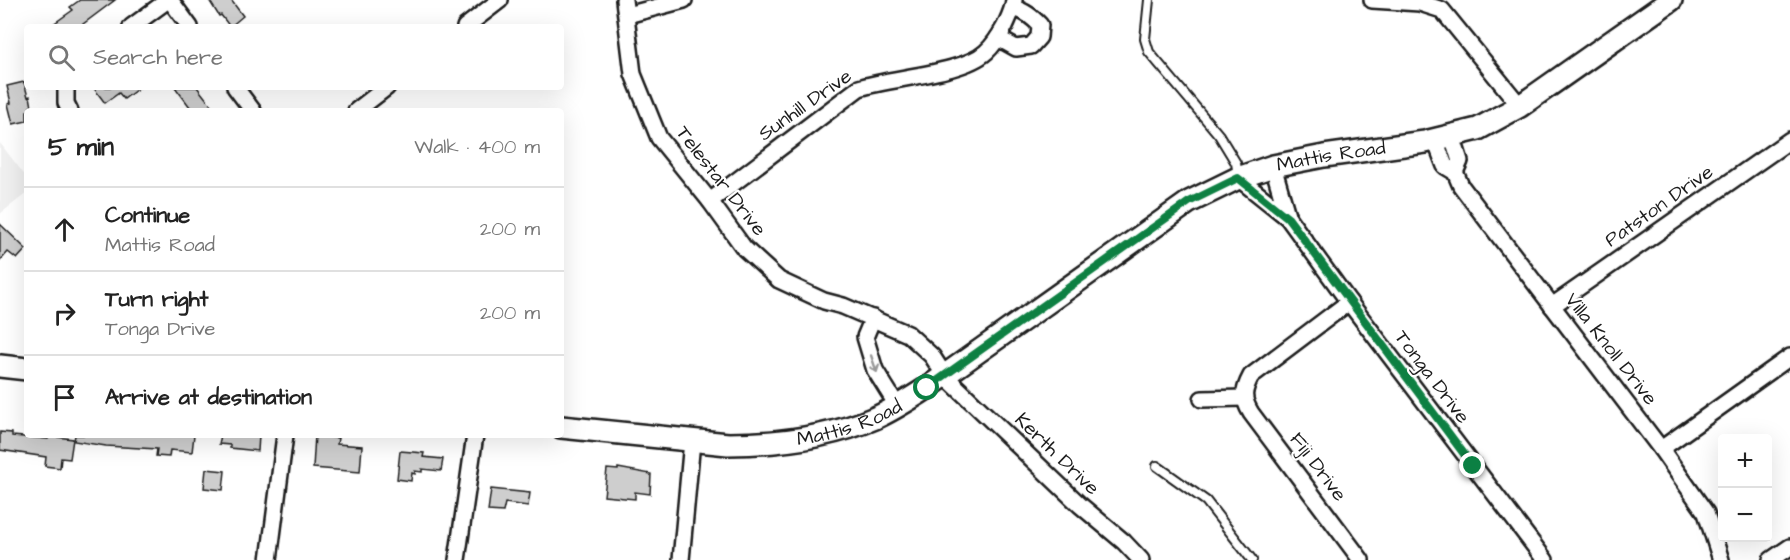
<!DOCTYPE html>
<html lang="en">
<head>
<meta charset="utf-8">
<style>
  body { margin:0; font-family:"Architects Daughter",sans-serif; background:#f6f6f6; color:#222 }
  .controls { position:absolute; right:18px; bottom:18px; display:grid; overflow:hidden; border-radius:6px; box-shadow:0 6px 24px #0002 }
  .controls button { width:54px; height:54px; display:grid; place-items:center; padding:0; border:0; border-bottom:2px solid #e0e0e0; background:#fff; color:#222; font:30px sans-serif }
  .stop { position:absolute; width:18px; height:18px; margin:-14px; border:4px solid #0b8043; border-radius:50%; background:#fff }
  .stop.end { background:#0b8043; border-color:#fff; box-shadow:0 2px 6px #0008 }
  .list { margin:0; padding:0; list-style:none }
  h2 { display:flex; justify-content:space-between; align-items:center; height:78px; margin:0; padding:0 24px; font-size:26px }
  h2 small { font-size:20px; font-weight:400; color:#767676 }
  .list li { display:grid; grid-template-columns:39px 1fr auto; gap:18px; align-items:center; box-sizing:border-box; height:84px; padding:0 24px; border-top:2px solid #e0e0e0 }
  .list b { display:block; font-size:22px; white-space:nowrap }
  .list p { margin:0; font-size:20px; white-space:nowrap; color:#767676 }
  .list em { font-size:20px; font-style:normal; color:#767676 }
  .icon { flex:none; width:33px; height:33px; fill:none; stroke:currentColor; stroke-width:2; stroke-linecap:round; stroke-linejoin:round }
  .map { position:relative; flex:none; width:1790px; height:560px; overflow:hidden }
  .search { position:absolute; background:#fff; box-shadow:0 6px 24px #0002; left:24px; top:24px; width:540px; height:66px; display:flex; align-items:center; gap:15px; box-sizing:border-box; padding:0 21px; border-radius:6px; color:#767676; font-size:22px }
  .panel { position:absolute; background:#fff; box-shadow:0 6px 24px #0002; left:24px; top:108px; width:540px; height:330px; border-radius:6px }
  .map>svg:first-child { display:block }
  .built { fill:#f0f0f0 }
  .building { fill:#cecece; stroke:#1c1c1c; stroke-width:1.5 }
  .lines { fill:none; stroke-linecap:round; stroke-linejoin:round }
  .lane-casing { stroke:#1c1c1c; stroke-width:12 }
  .street-casing { stroke:#1c1c1c; stroke-width:20 }
  .secondary-casing { stroke:#1c1c1c; stroke-width:26 }
  .lane { stroke:#fff; stroke-width:8 }
  .street { stroke:#fff; stroke-width:15 }
  .secondary { stroke:#fff; stroke-width:21 }
  .oneway { stroke:#999 }
  .route { stroke:#0b8043; stroke-width:8 }
  .labels { text-anchor:middle; dominant-baseline:central; stroke-width:4.5; stroke-linejoin:round; paint-order:stroke }
  .street-label { font-size:20px; fill:#1c1c1c; stroke:#fff }
</style>
</head>
<body>
<div class="map">
<svg width="1790" height="560" viewBox="0 0 1790 560">
  <rect width="100%" height="100%" fill="#fff"/>
  <filter id="ink" filterUnits="userSpaceOnUse"><feTurbulence type="fractalNoise" baseFrequency=".0167" numOctaves="2"/><feDisplacementMap in="SourceGraphic" scale="12" xChannelSelector="R" yChannelSelector="G"/><feConvolveMatrix kernelMatrix="1 2 1 2 8 2 1 2 1" color-interpolation-filters="sRGB"/></filter>
  <g filter="url(#ink)">
    <polygon class="built" points="0,143 27,178 27,193 0,214"/>
    <g class="building">
      <polygon points="80,0 115,0 79,27 49,27 73,10 70,7"/>
      <polygon points="209,0 231,0 243,16 230,27 221,15 219,16"/>
      <polygon points="24,82 28,97 30,96 32,107 30,107 31,111 27,111 27,121 13,124 8,104 11,103 7,86"/>
      <polygon points="93,87 140,87 124,99 119,93 105,103"/>
      <polygon points="175,87 197,87 211,105 203,111 193,111"/>
      <polygon points="0,224 26,249 17,259 8,252 0,261"/>
      <polygon points="0,432 12,433 12,436 48,439 49,436 73,439 70,459 61,458 60,468 45,466 46,457 0,450"/>
      <polygon points="75,435 194,435 192,452 170,450 169,457 156,456 157,449 106,446 74,441"/>
      <polygon points="221,435 259,435 258,451 230,448 230,445 219,444"/>
      <polygon points="315,435 328,435 328,437 338,438 337,444 362,446 360,472 313,468"/>
      <polygon points="400,451 424,453 423,457 443,459 441,471 422,469 422,472 415,471 415,474 412,473 411,481 397,479"/>
      <polygon points="618,468 651,474 650,494 635,492 635,499 604,496 607,469 618,470"/>
      <polygon points="206,469 225,471 223,490 204,488"/>
      <polygon points="491,489 530,493 528,506 505,503 503,512 488,511"/>
    </g>
    <g class="lines">
      <defs>
        <g id="lane">
          <polyline points="1149,0 1145,39 1149,52 1219,135 1236,163 1238,176"/>
          <polyline points="1157,466 1206,501 1252,560"/>
        </g>
        <g id="street">
          <polyline points="170,0 190,27"/>
          <polyline points="624,0 633,74 659,138 710,201 744,248 779,280 824,301 843,306 908,334 932,356 945,376 1080,505 1124,542 1141,560"/>
          <polyline points="1372,0 1420,3 1442,10 1520,106"/>
          <polyline points="627,15 684,0"/>
          <polyline points="131,27 168,0"/>
          <polyline points="465,27 500,0"/>
          <path d="M998,38l18,10 15,-2 8,-9 1,-12c-8,-8 -15,-14 -27,-17"/>
          <polyline points="66,87 66,103 70,111"/>
          <polyline points="235,87 253,111"/>
          <polyline points="356,111 387,87"/>
          <polyline points="1452,136 1460,161 1455,172"/>
          <polyline points="1435,140 1445,166 1455,172 1461,186 1661,449 1706,513 1721,560"/>
          <polyline points="1273,166 1288,218"/>
          <polyline points="1238,178 1288,218 1349,302 1545,560"/>
          <path d="M710,201l149,-113c34,-11 103,-14 127,-36 8,-7 14,-17 19,-26 4,-9 8,-16 9,-26"/>
          <path d="M1349,302l-98,74c-8,15 -9,22 0,37l110,147"/>
          <polyline points="1552,306 1790,140"/>
          <polyline points="873,318 865,337 875,370 898,407"/>
          <polyline points="1202,399 1244,398"/>
          <polyline points="1661,449 1790,357"/>
          <polyline points="269,560 285,435"/>
          <polyline points="457,560 475,435"/>
          <polyline points="681,560 692,441"/>
          <polyline points="1771,560 1790,547"/>
        </g>
        <g id="secondary">
          <polyline points="0,366 27,369"/>
          <path id="s1" d="M561,427l167,17c50,0 100,-6 147,-26 18,-8 35,-19 52,-30l262,-186 49,-24 35,-12 51,-10 101,-14 53,-13 42,-23 151,-106"/>
        </g>
      </defs>
      <use href="#lane" class="lane-casing"/>
      <use href="#street" class="street-casing"/>
      <use href="#secondary" class="secondary-casing"/>
      <use href="#lane" class="lane"/>
      <use href="#street" class="street"/>
      <use href="#secondary" class="secondary"/>
    </g>
    <defs><path id="oneway-shaft" d="M-6 0H5M1.5-3L5.5 0L1.5 3" fill="none" stroke-width="1.6" stroke-linecap="round" stroke-linejoin="round" transform="scale(1.5)"/></defs>
    <use class="oneway" href="#oneway-shaft" transform="translate(874 364) rotate(71)"/>
  </g>
  <g class="lines" filter="url(#ink)">
    <polyline class="route" points="927,388 1189,202 1238,178 1288,218 1473,466"/>
  </g>
  <g class="labels">
    <g class="street-label">
      <text transform="translate(805 105) rotate(-35)">Sunhill Drive</text>
      <text stroke="none"><textPath href="#s1" startOffset="850">Mattis Road</textPath></text>
      <text transform="translate(721 181) rotate(52)">Telestar Drive</text>
      <text transform="translate(1659 206) rotate(-35)">Patston Drive</text>
      <text transform="translate(1611 349) rotate(52)">Villa Knoll Drive</text>
      <text transform="translate(1432 377) rotate(53)">Tonga Drive</text>
      <text stroke="none"><textPath href="#s1" startOffset="292">Mattis Road</textPath></text>
      <text transform="translate(1057 454) rotate(44)">Kerth Drive</text>
      <text transform="translate(1318 467) rotate(53)">Fiji Drive</text>
    </g>
  </g>
</svg>
<div class="controls">
<button>+</button>
<button>−</button>
</div>
<div class="stop" style="left:927px;top:388px"></div>
<div class="stop end" style="left:1473px;top:466px"></div>
<div class="search"><svg class="icon" aria-label="search" viewBox="0 0 24 24"><circle cx="10" cy="10" r="6"/><path d="M15 15l6 6"/></svg>Search here</div>
<section class="panel">
<h2>5 min<small>Walk · 400 m</small></h2>
<ul class="list">
<li><svg class="icon" aria-label="ahead" viewBox="0 0 24 24"><path d="M12 20V5M6 11l6-6 6 6"/></svg><div><b>Continue</b><p>Mattis Road</p></div><em>200 m</em></li>
<li><svg class="icon" aria-label="right" viewBox="0 0 24 24"><path d="M7 20v-9h11M14 6l5 5-5 5"/></svg><div><b>Turn right</b><p>Tonga Drive</p></div><em>200 m</em></li>
<li><svg class="icon" aria-label="arrive" viewBox="0 0 24 24"><path d="M6 21V4h12l-3 4 3 4H6"/></svg><div><b>Arrive at destination</b></div></li>
</ul>
</section>
</div>
</body>
</html>
